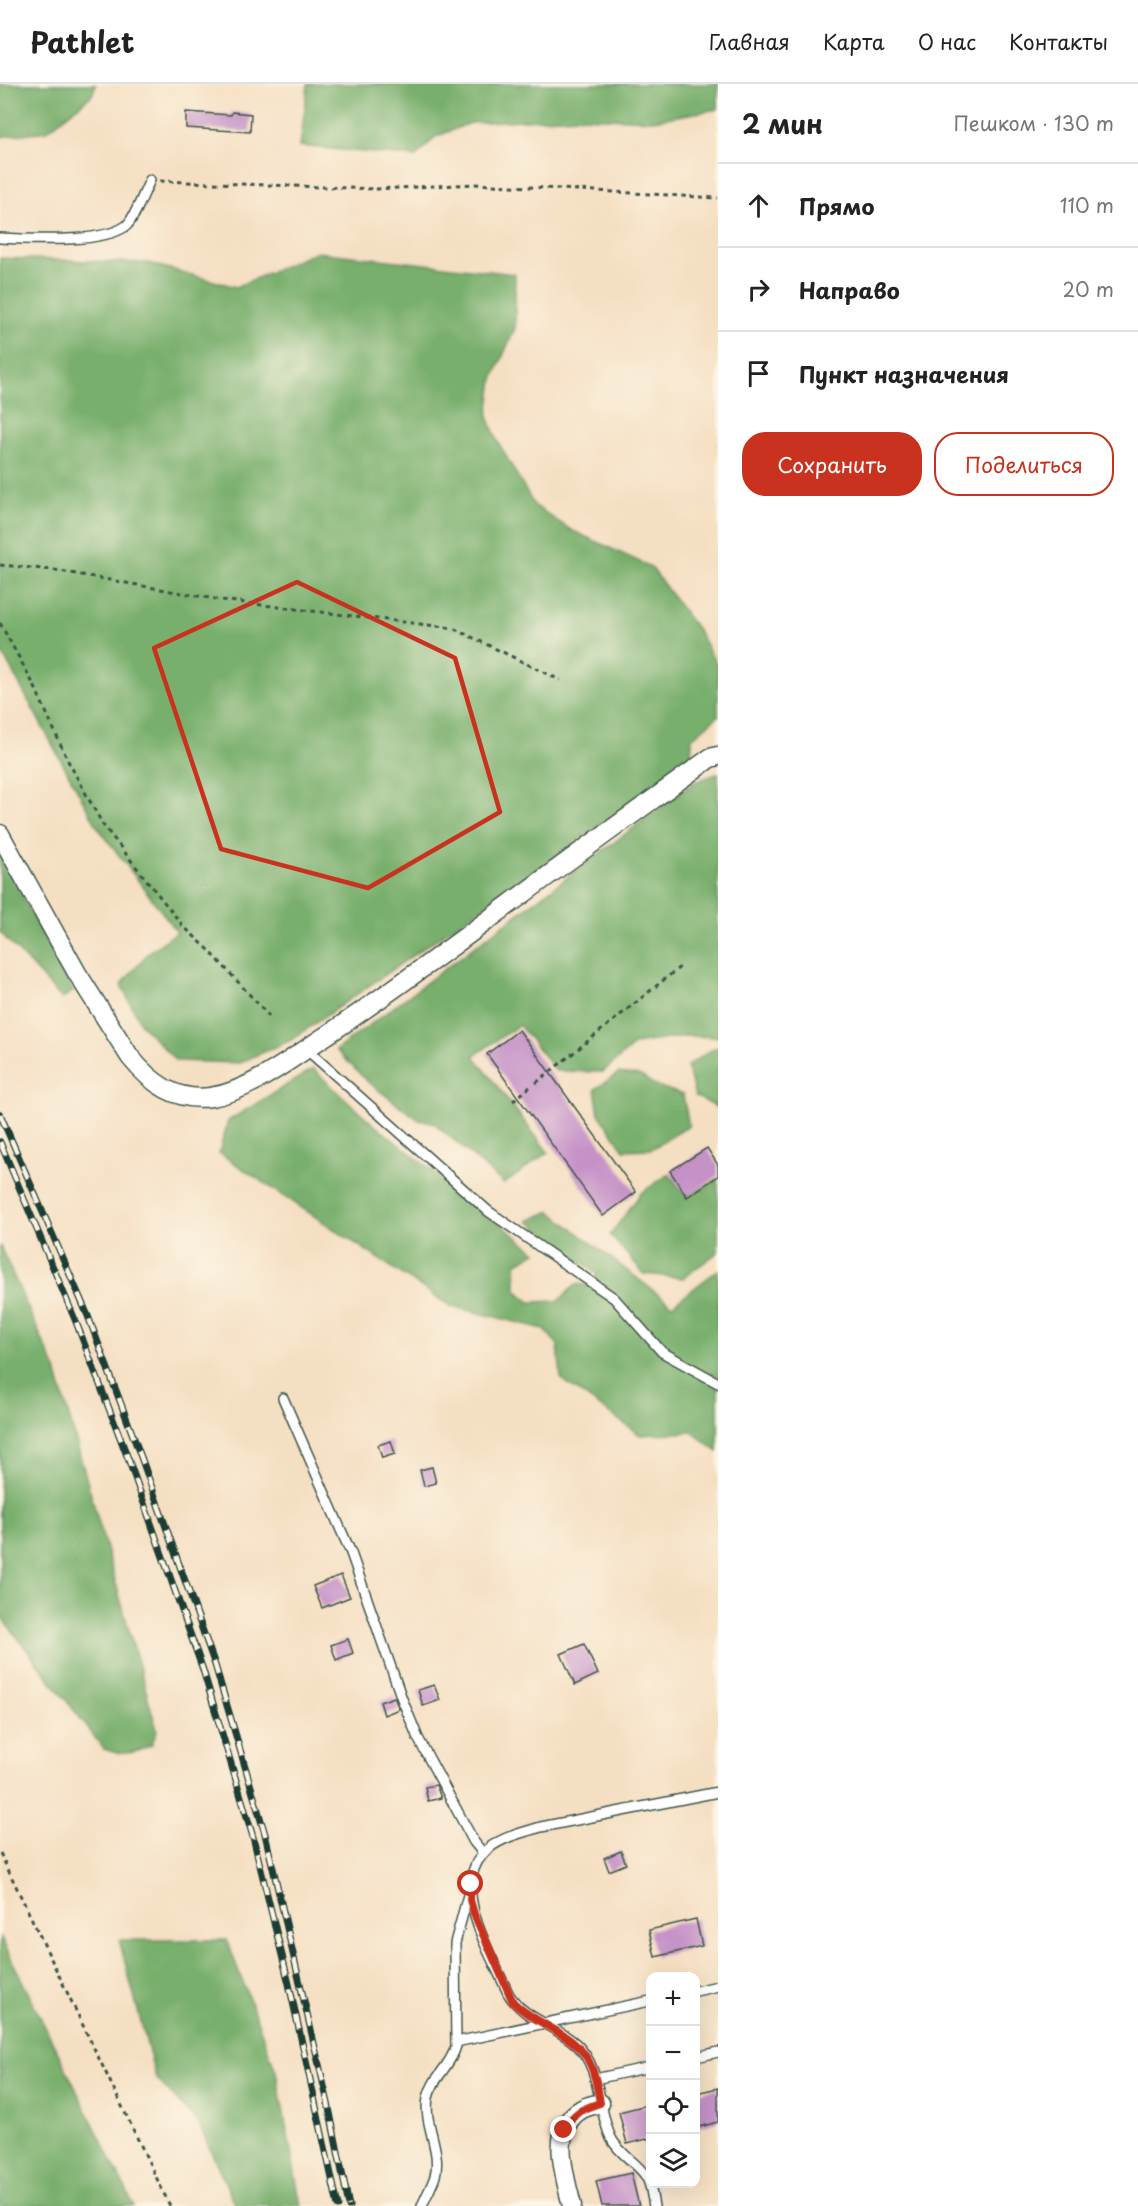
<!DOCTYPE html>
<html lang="ru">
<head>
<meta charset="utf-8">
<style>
  body { margin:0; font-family:"Playpen Sans",sans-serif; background:#f6f6f6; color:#222 }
  .controls { position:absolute; right:18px; bottom:18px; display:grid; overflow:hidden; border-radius:12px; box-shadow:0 6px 24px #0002 }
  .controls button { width:54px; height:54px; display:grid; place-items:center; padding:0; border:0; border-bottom:2px solid #e0e0e0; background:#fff; color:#222; font:30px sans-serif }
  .stop { position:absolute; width:18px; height:18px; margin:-14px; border:4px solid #c8321e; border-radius:50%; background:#fff }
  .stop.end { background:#c8321e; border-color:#fff; box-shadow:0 2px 6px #0008 }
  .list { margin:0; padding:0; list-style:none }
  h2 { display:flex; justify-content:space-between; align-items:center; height:78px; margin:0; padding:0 24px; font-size:26px }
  h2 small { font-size:20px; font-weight:400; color:#767676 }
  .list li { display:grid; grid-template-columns:39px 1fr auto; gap:18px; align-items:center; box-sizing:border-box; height:84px; padding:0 24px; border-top:2px solid #e0e0e0 }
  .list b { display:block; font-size:22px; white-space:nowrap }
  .list em { font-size:20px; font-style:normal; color:#767676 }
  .actions { display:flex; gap:12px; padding:18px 24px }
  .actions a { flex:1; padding:14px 0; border:2px solid #c8321e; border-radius:24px; text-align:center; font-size:21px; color:#c8321e }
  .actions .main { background:#c8321e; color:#fff }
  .icon { flex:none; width:33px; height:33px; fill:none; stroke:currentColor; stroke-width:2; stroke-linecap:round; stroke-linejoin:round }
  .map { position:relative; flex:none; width:718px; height:2122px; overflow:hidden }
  header { display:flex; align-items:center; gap:36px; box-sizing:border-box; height:84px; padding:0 30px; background:#fff; border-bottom:2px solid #e0e0e0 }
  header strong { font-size:28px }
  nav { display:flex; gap:33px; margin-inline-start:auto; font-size:21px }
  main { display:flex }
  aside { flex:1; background:#fff }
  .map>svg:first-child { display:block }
  .forest { fill:#78af6c; stroke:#4c7650; stroke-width:1.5 }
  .building { fill:#c591c7 }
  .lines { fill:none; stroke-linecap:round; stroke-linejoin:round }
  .service-casing { stroke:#3f5549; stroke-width:12 }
  .minor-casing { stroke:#3f5549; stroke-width:21 }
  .path { stroke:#3f5549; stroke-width:3; stroke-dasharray:4.5 4.5; stroke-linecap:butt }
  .service { stroke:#fff; stroke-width:9 }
  .minor { stroke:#fff; stroke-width:18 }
  .rail-casing { stroke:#1f3d34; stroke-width:7 }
  .rail { stroke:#fcf5e5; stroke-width:4.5; stroke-dasharray:14; stroke-linecap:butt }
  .route { stroke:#c8321e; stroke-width:8 }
  .marked { fill:none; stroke:#c8321e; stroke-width:4.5; stroke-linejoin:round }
</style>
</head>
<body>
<header>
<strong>Pathlet</strong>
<nav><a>Главная</a><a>Карта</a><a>О нас</a><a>Контакты</a></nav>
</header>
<main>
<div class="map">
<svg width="718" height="2122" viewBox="0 0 718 2122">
  <rect width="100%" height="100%" fill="#fcf5e5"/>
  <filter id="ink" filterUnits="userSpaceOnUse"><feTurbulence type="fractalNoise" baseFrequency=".0167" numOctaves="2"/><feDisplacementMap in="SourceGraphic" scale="12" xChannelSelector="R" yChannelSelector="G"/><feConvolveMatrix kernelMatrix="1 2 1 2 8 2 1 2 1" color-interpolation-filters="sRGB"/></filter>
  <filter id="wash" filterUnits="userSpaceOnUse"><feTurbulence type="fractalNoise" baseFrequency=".008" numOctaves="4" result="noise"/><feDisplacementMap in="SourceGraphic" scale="24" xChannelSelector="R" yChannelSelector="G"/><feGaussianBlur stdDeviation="1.35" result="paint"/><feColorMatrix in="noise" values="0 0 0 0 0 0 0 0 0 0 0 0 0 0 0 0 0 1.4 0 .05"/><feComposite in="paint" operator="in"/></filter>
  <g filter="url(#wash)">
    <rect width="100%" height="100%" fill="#f5dfc2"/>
    <g class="forest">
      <polygon points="0,0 96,0 92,11 47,47 0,53"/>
      <polygon points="308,0 718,0 718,25 654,36 579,33 470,39 435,53 416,73 300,62"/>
      <polygon points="316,168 515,190 515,244 493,295 488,332 497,356 534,421 571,446 651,483 698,547 718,583 718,632 692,654 691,678 291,956 239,979 176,977 141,940 121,901 149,868 177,848 97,742 0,565 0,174 148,179 236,203"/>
      <polygon points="718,689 718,953 686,952 635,960 603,988 556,987 519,941 474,972 548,1068 504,1100 433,1038 419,1036 369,999 336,966 695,698"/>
      <polygon points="0,771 73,907 62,915 0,848"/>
      <polygon points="714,964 718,964 718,1024 695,1012 687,982"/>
      <polygon points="313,985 372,1039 536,1168 516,1180 516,1206 530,1218 559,1217 576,1200 590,1201 597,1190 528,1137 550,1127 672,1221 718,1186 718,1368 692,1348 640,1351 561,1295 558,1261 544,1245 450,1222 219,1069 228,1037"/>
      <polygon points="619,989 641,992 654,1001 683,1011 689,1042 651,1065 624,1066 599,1030 595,1005"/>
      <polygon points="669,1090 687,1114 718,1095 718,1168 683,1194 644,1190 610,1151 641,1109"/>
      <path d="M0,1162l56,124 101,360 -5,14c-17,10 -29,12 -48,5l-104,-134z"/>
      <polygon points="0,1852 134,2122 0,2122"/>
      <polygon points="119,1856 227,1856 276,1987 301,2122 236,2122 198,2039 156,1994"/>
    </g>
    <g id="blocks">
      <g class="building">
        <polygon points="186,28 231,31 232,28 251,30 250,48 186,44"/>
        <polygon points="519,946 636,1108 603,1132 487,970"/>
        <polygon points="707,1064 718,1081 718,1092 687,1113 670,1087"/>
        <polygon points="391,1357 395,1370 382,1374 378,1361"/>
        <polygon points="432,1383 436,1399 424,1402 420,1386"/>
        <polygon points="341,1491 350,1513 322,1524 313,1502"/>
        <polygon points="348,1555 353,1569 336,1576 331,1561"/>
        <polygon points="584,1560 598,1590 575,1601 561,1570"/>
        <polygon points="434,1601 440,1616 423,1622 418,1606"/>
        <polygon points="394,1613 399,1625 384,1631 380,1618"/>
        <polygon points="436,1701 441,1714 428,1717 425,1703"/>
        <polygon points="621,1767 626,1780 609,1787 604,1774"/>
        <polygon points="696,1835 702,1862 655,1873 649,1846"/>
        <polygon points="718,2004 718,2038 696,2044 696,2009"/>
        <polygon points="651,2020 651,2054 627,2060 619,2028"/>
        <polygon points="631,2089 639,2122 602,2122 596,2097"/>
      </g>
    </g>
  </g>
  <g filter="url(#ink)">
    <use href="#blocks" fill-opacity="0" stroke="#3f5549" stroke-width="1.5"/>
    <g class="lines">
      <defs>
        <g id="service">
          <path d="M0,154c31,1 101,6 126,-12 8,-6 19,-36 24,-46"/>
          <polyline points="306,965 488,1127 614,1214 662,1268 718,1299"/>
          <polyline points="283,1314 351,1469 402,1615 418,1654 474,1758 483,1769"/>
          <polyline points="696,1907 718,1902"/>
          <polyline points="456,1958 650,1917"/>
          <polyline points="696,1973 718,1968"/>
          <polyline points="595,1995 650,1983"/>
          <path d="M422,2122c4,-10 10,-20 13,-30 7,-26 -12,-52 -7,-78 4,-20 23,-32 28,-52l-1,-103 13,-48"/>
          <path d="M654,2122c-2,-9 -3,-24 -9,-31 -10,-14 -26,-21 -34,-37 -14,-29 -9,-70 -35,-94 -22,-20 -52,-24 -68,-51 -16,-37 -58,-103 -25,-139 13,-16 39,-21 58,-27l177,-35"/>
        </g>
        <g id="minor">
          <path d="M0,750l77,139 53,84c21,26 46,45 81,40 40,-6 82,-40 116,-62 63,-42 123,-87 184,-132 66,-49 133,-97 199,-145l8,-2"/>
          <path d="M572,2122c-7,-30 -24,-78 10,-97 5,-3 12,-4 18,-6"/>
        </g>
      </defs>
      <use href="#service" class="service-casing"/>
      <use href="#minor" class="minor-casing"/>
      <g class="path">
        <polyline points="160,97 377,105 475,100 718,114"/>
        <polyline points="0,481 54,486 221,516 453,544 560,596"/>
        <polyline points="0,539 34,601 68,677 103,741 183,842 208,865 269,932"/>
        <polyline points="536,999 681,882"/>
        <polyline points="513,1017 530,1003"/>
        <polyline points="0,1769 170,2122"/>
      </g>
      <use href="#service" class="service"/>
      <use href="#minor" class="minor"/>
      <defs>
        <g id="rail">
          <polyline points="0,1030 88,1232 141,1373 215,1581 265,1750 328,2019 349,2122"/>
          <polyline points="0,1058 76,1238 129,1377 203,1586 253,1753 289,1900 338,2122"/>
        </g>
      </defs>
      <use href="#rail" class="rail-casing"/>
      <use href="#rail" class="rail"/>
    </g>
  </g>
  <g class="lines" filter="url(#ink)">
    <path class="route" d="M471,1800l-1,16 4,14 39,88c23,24 65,31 78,64 5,11 7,24 9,37 -19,6 -26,9 -36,27"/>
  </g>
  <path class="marked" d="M297,498l158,76 45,154 -132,76 -147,-39 -67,-201z"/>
</svg>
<div class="controls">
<button>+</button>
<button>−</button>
<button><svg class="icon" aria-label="locate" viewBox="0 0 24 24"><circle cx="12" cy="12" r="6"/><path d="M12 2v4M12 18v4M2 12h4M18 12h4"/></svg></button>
<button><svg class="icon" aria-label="layers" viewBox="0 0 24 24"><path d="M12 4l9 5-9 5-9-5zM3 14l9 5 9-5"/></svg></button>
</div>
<div class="stop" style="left:471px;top:1800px"></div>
<div class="stop end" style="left:564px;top:2046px"></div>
</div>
<aside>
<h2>2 мин<small>Пешком · 130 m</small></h2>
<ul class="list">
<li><svg class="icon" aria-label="ahead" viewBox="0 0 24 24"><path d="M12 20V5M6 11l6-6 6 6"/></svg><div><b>Прямо</b></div><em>110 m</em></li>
<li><svg class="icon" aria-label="right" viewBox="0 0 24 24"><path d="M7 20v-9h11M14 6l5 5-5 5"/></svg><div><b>Направо</b></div><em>20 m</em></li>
<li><svg class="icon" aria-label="arrive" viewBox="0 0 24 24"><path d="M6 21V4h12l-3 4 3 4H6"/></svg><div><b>Пункт назначения</b></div></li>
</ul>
<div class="actions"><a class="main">Сохранить</a><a>Поделиться</a></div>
</aside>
</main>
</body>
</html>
